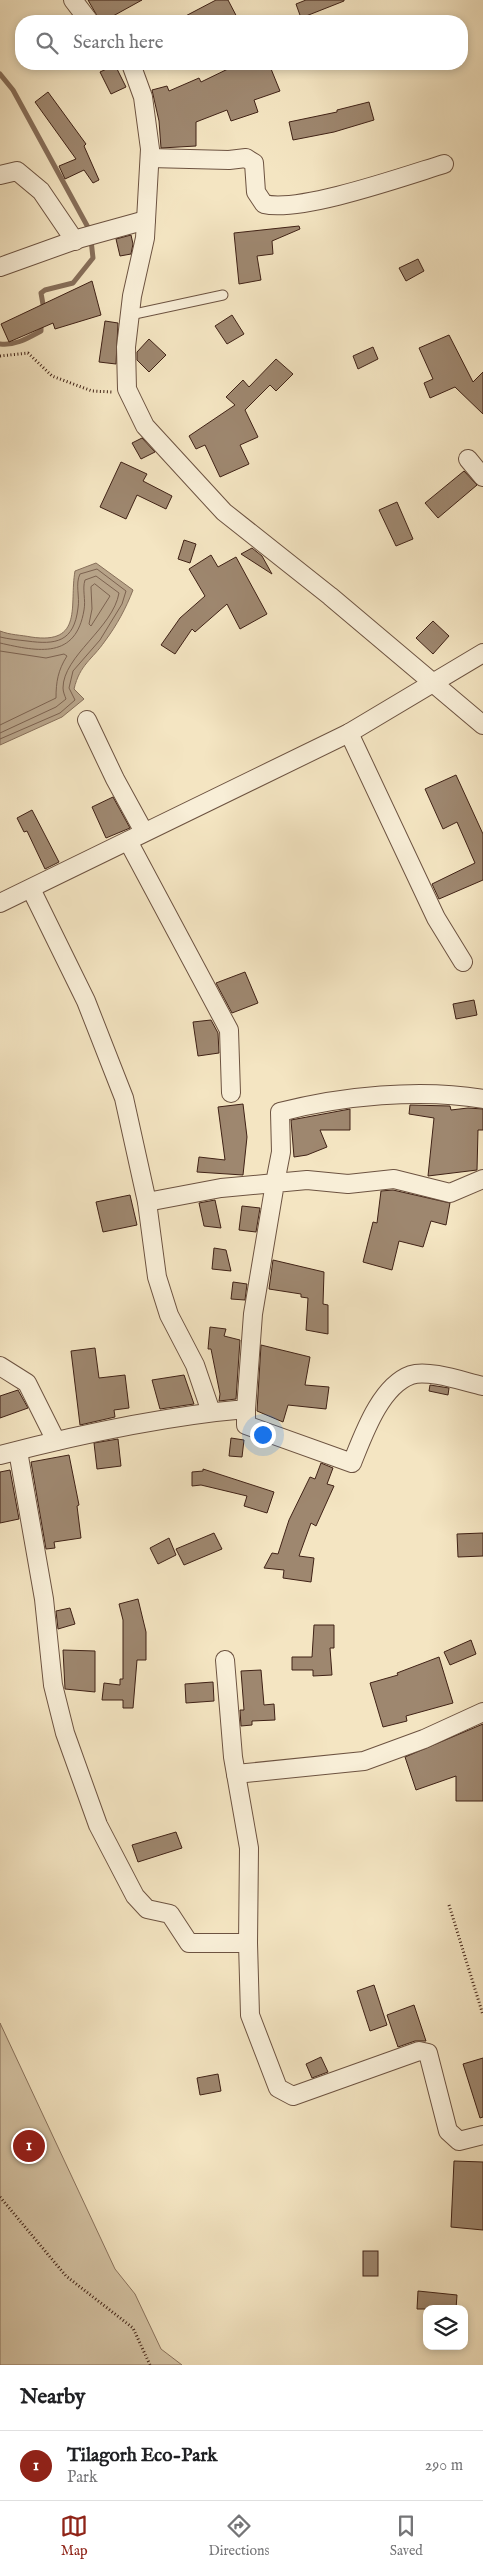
<!DOCTYPE html>
<html lang="en">
<head>
<meta charset="utf-8">
<style>
  body { margin:0; font-family:"IM FELL English",serif; background:#f6f6f6; color:#202124 }
  .controls { position:absolute; right:15px; bottom:15px; display:grid; overflow:hidden; border-radius:10px; box-shadow:0 2px 8px #0003 }
  .controls button { width:45px; height:45px; display:grid; place-items:center; padding:0; border:0; border-bottom:1px solid #e0e0e0; background:#fff; color:#202124; font:25px sans-serif }
  .you { position:absolute; left:262px; top:1434px; width:18px; height:18px; margin:-12px; border:4px solid #fff; border-radius:50%; background:#1a73e8; box-shadow:0 0 0 8px #1a73e833 }
  .badge { display:grid; place-items:center; width:32px; height:32px; border-radius:50%; background:#8f2418; color:#fff; font-size:16px; font-weight:700 }
  .pin { position:absolute; translate:-50% -50%; border:2px solid #fff; box-shadow:0 1px 5px #0006 }
  .list { margin:0; padding:0; list-style:none }
  h2 { display:flex; justify-content:space-between; align-items:center; height:65px; margin:0; padding:0 20px; font-size:21px }
  h2 small { font-size:16px; font-weight:400; color:#757577 }
  .list li { display:grid; grid-template-columns:32px 1fr auto; gap:15px; align-items:center; box-sizing:border-box; height:70px; padding:0 20px; border-top:1px solid #e0e0e0 }
  .list b { display:block; font-size:19px; white-space:nowrap }
  .list p { margin:0; font-size:16px; white-space:nowrap; color:#757577 }
  .list em { font-size:16px; font-style:normal; color:#757577 }
  .icon { flex:none; width:28px; height:28px; fill:none; stroke:currentColor; stroke-width:2; stroke-linecap:round; stroke-linejoin:round }
  .map { position:relative; flex:none; width:483px; height:2365px; overflow:hidden }
  .search { position:absolute; background:#fff; box-shadow:0 2px 8px #0003; left:15px; right:15px; top:15px; height:55px; display:flex; align-items:center; gap:12px; box-sizing:border-box; padding:0 18px; border-radius:20px; color:#757577; font-size:19px }
  .sheet { height:135px; background:#fff }
  nav { display:flex; justify-content:space-around; align-items:center; box-sizing:border-box; height:70px; border-top:1px solid #e0e0e0; background:#fff; font-size:14px; color:#757577 }
  nav a { display:grid; justify-items:center; gap:2px }
  nav .on { color:#8f2418 }
  .map>svg:first-child { display:block }
  .green { fill:#d5c4a5; stroke:#8a735e }
  .water { fill:#b7a388; stroke:#876f5a }
  .lines { fill:none; stroke-linecap:round; stroke-linejoin:round }
  .shore { stroke:#7c624f; stroke-width:1 }
  .stream { stroke:#876f5a; stroke-width:5 }
  .building { fill:#9e876f; stroke:#402216 }
  .lane-casing { stroke:#6d5341; stroke-width:11 }
  .street-casing { stroke:#6d5341; stroke-width:20 }
  .path { stroke:#402216; stroke-width:3; stroke-dasharray:1 2.5; stroke-linecap:butt }
  .lane { stroke:#f8eed7; stroke-width:9 }
  .street { stroke:#f8eed7; stroke-width:18 }
</style>
</head>
<body>
<div class="map">
<svg width="483" height="2365" viewBox="0 0 483 2365">
  <rect width="100%" height="100%" fill="#f4e5c2"/>
  <filter id="stains"><feTurbulence type="fractalNoise" baseFrequency=".004" numOctaves="4"/><feColorMatrix values="0 0 0 0 .2 0 0 0 0 .09 0 0 0 0 .02 0 0 0 .5 -.17"/></filter>
  <radialGradient id="worn" r=".72"><stop offset=".6" stop-color="#630" stop-opacity="0"/><stop offset="1" stop-color="#630" stop-opacity=".3"/></radialGradient>
  <polygon class="green" points="0,2023 115,2269 135,2294 161,2349 182,2365 0,2365"/>
  <path class="water" d="M96,563l37,27c-7,18 -16,35 -28,51 -13,19 -25,23 -31,48l10,10 -22,18 -62,28v-114c10,4 21,4 31,6 53,8 38,-32 44,-66z"/>
  <g class="lines">
    <g class="shore">
      <polygon points="95,584 110,596 91,626 89,624 92,609 91,587"/>
      <path d="M0,637c8,2 18,3 27,4 29,4 47,1 51,-33 2,-11 -3,-24 2,-34l17,-5 29,22 -4,13 -22,36 -27,31 -4,17 6,12 -15,13 -60,26"/>
      <path d="M0,643c39,9 76,16 84,-33 2,-10 -2,-21 1,-30l11,-4 23,17c-6,35 -56,63 -56,95 0,4 2,8 3,11l-10,8 -56,26"/>
      <path d="M0,651l46,7 18,-4 3,2c-9,14 -11,26 -11,42l-56,27"/>
    </g>
    <g class="stream">
      <polyline points="0,74 13,90 90,231 93,258 73,283 45,290 41,293 44,310"/>
      <path d="M0,344c15,2 28,-6 41,-13v-6l2,-2"/>
    </g>
  </g>
  <g class="building">
    <polygon points="88,0 142,0 104,21 100,21"/>
    <polygon points="216,0 228,0 239,21 176,21"/>
    <polygon points="306,0 344,0 344,1 301,18 296,4"/>
    <polygon points="231,64 269,64 280,91 254,100 258,112 231,121 227,110 196,122 196,146 161,148 159,121 152,90 167,86 169,91 199,78 201,82 232,67"/>
    <polygon points="115,65 126,87 111,94 100,72"/>
    <polygon points="48,92 86,144 84,146 99,180 93,183 84,170 65,179 59,166 76,159 35,102"/>
    <polygon points="369,102 374,120 334,132 293,140 289,122 337,112 337,110"/>
    <polygon points="299,226 300,229 272,241 273,254 257,256 261,280 239,284 234,233"/>
    <polygon points="131,235 133,244 131,254 120,256 116,239"/>
    <polygon points="418,259 424,271 406,281 399,268"/>
    <polygon points="92,281 101,315 55,329 53,323 9,342 1,324"/>
    <polygon points="232,315 244,334 227,344 215,326"/>
    <polygon points="105,321 118,323 116,364 99,362"/>
    <polygon points="449,335 473,382 483,372 483,414 455,387 430,398 424,383 433,379 419,348"/>
    <polygon points="149,339 166,355 149,372 137,360 137,352"/>
    <polygon points="373,347 378,359 358,369 353,356"/>
    <polygon points="276,359 293,374 276,391 270,385 245,410 258,437 240,445 249,464 220,477 205,445 196,449 189,436 235,405 226,397 243,380 249,387"/>
    <polygon points="142,438 155,452 141,459 132,443"/>
    <polygon points="121,462 147,474 143,481 172,496 166,509 137,495 126,519 100,507"/>
    <polygon points="464,471 477,485 438,518 425,503"/>
    <polygon points="397,502 413,539 396,546 379,510"/>
    <polygon points="184,540 196,544 190,563 178,559"/>
    <polygon points="252,548 262,556 272,574 241,554"/>
    <polygon points="211,555 218,567 236,557 267,614 240,629 227,604 195,632 192,629 175,654 161,645 180,618 205,596 189,569"/>
    <polygon points="433,621 449,636 433,654 416,638"/>
    <polygon points="456,775 483,834 483,880 439,899 432,884 475,863 457,822 443,829 425,789"/>
    <polygon points="113,797 130,828 106,838 92,807"/>
    <polygon points="32,810 59,862 45,869 27,831 24,832 17,818"/>
    <polygon points="245,972 258,1003 232,1013 216,983"/>
    <polygon points="474,1000 477,1015 456,1019 453,1004"/>
    <polygon points="211,1020 218,1033 219,1053 198,1056 193,1022"/>
    <polygon points="243,1104 247,1137 243,1175 197,1172 199,1157 225,1160 218,1107"/>
    <polygon points="410,1105 450,1106 451,1110 468,1108 483,1109 483,1130 478,1130 477,1170 428,1176 434,1118 409,1114"/>
    <polygon points="350,1109 350,1130 320,1130 327,1147 307,1155 294,1157 291,1120"/>
    <polygon points="393,1190 450,1203 446,1225 431,1221 423,1247 399,1241 392,1270 363,1262 373,1222 377,1223 381,1191"/>
    <polygon points="130,1195 137,1225 103,1232 96,1202"/>
    <polygon points="215,1200 221,1228 204,1226 199,1203"/>
    <polygon points="242,1206 260,1208 256,1232 239,1230"/>
    <polygon points="214,1248 226,1250 231,1271 212,1269"/>
    <polygon points="273,1260 324,1272 323,1304 328,1305 328,1334 306,1330 308,1298 301,1297 301,1294 269,1289"/>
    <polygon points="233,1282 247,1284 245,1300 231,1299"/>
    <polygon points="210,1327 226,1329 224,1336 240,1340 236,1399 219,1401 220,1394 211,1349 208,1349"/>
    <polygon points="261,1345 310,1357 305,1385 329,1387 326,1409 288,1405 283,1422 257,1411"/>
    <polygon points="95,1348 99,1378 125,1375 129,1408 114,1410 115,1417 80,1425 71,1351"/>
    <polygon points="184,1375 194,1404 160,1409 152,1380"/>
    <polygon points="430,1385 449,1388 448,1395 429,1391"/>
    <polygon points="18,1390 28,1408 0,1418 0,1396"/>
    <polygon points="231,1438 244,1440 242,1457 229,1456"/>
    <polygon points="118,1439 121,1466 97,1469 94,1443"/>
    <polygon points="69,1455 79,1505 77,1506 81,1538 54,1542 55,1548 46,1549 31,1462"/>
    <polygon points="321,1463 333,1468 327,1484 334,1486 316,1526 311,1523 299,1556 314,1558 311,1582 283,1578 284,1570 264,1568 272,1553 278,1554 289,1520 310,1477 315,1479"/>
    <polygon points="203,1469 274,1492 267,1513 244,1506 247,1496 201,1485 192,1486 192,1472 203,1471"/>
    <polygon points="10,1470 19,1519 0,1523 0,1472"/>
    <polygon points="214,1533 222,1549 184,1565 176,1549"/>
    <polygon points="483,1533 483,1556 458,1557 457,1534"/>
    <polygon points="169,1538 176,1555 158,1564 150,1548"/>
    <polygon points="138,1599 146,1632 146,1660 137,1660 133,1708 123,1708 123,1700 102,1700 104,1683 120,1685 120,1679 123,1679 123,1620 119,1604"/>
    <polygon points="70,1608 75,1624 58,1629 56,1611"/>
    <polygon points="314,1625 334,1625 334,1648 330,1648 332,1675 313,1676 313,1670 292,1670 292,1657 312,1657"/>
    <polygon points="471,1640 476,1654 450,1665 444,1652"/>
    <polygon points="63,1650 95,1651 95,1692 65,1689"/>
    <polygon points="439,1657 453,1703 406,1716 407,1721 383,1727 370,1683 398,1675 397,1673"/>
    <polygon points="261,1670 264,1705 274,1704 275,1720 252,1721 252,1725 241,1726 240,1710 244,1710 241,1671"/>
    <polygon points="213,1682 214,1701 186,1703 185,1684"/>
    <polygon points="483,1724 483,1801 456,1801 456,1776 416,1790 405,1757"/>
    <polygon points="176,1832 182,1848 138,1862 132,1845"/>
    <polygon points="374,1985 387,2025 370,2031 357,1991"/>
    <polygon points="414,2005 426,2041 415,2041 398,2047 387,2015"/>
    <polygon points="321,2057 328,2072 312,2078 306,2064"/>
    <polygon points="483,2058 483,2117 480,2118 463,2064"/>
    <polygon points="218,2074 221,2091 200,2095 197,2078"/>
    <polygon points="454,2161 483,2162 483,2230 451,2227"/>
    <rect x="363" y="2251" width="15" height="25"/>
    <polygon points="418,2291 457,2295 456,2309 417,2309"/>
  </g>
  <g class="lines">
    <defs>
      <polyline id="lane" points="130,315 223,295"/>
      <g id="street">
        <polyline points="73,0 89,21"/>
        <polyline points="131,64 143,97 150,149 145,238 132,296 126,347 127,389 145,426 224,512 330,596 483,725"/>
        <path d="M150,158l79,2 17,-2 8,5 2,29 8,12c36,9 141,-28 180,-40"/>
        <polyline points="0,175 17,171 41,191 75,241"/>
        <polyline points="0,267 81,238 146,220"/>
        <polyline points="468,459 483,477"/>
        <polyline points="87,720 115,779 144,832"/>
        <polyline points="349,733 436,918 463,962"/>
        <polyline points="128,841 229,1030 231,1093"/>
        <polyline points="31,889 86,1001 124,1098 147,1202 157,1277 169,1315 195,1365 211,1412"/>
        <polyline points="0,903 349,733 483,653"/>
        <path d="M147,1202l74,-14 54,-5 6,-31 -1,-40c61,-16 141,-24 203,-13"/>
        <polyline points="0,1366 27,1383 56,1441"/>
        <path d="M246,1409v16l106,38c11,-27 28,-77 59,-88 17,-6 54,7 72,11"/>
        <polyline points="18,1451 44,1599 53,1685 65,1733 98,1825 135,1896 147,1909 170,1914 189,1943 248,1943 250,2015 278,2088 293,2096 419,2051 428,2053 448,2131 459,2141 483,2135"/>
        <path d="M0,1455c81,-21 163,-39 246,-46l7,-95 22,-131 32,-3 41,4 46,-5 56,14 33,-14"/>
        <polyline points="225,1660 233,1757 249,1848 248,1943"/>
        <polyline points="236,1774 364,1761 424,1739 483,1712"/>
      </g>
    </defs>
    <use href="#lane" class="lane-casing"/>
    <use href="#street" class="street-casing"/>
    <g class="path">
      <polyline points="0,356 28,353 52,376 92,391 112,392"/>
      <polyline points="449,1905 483,2015"/>
      <polyline points="0,2197 66,2276 133,2328 150,2365"/>
    </g>
    <use href="#lane" class="lane"/>
    <use href="#street" class="street"/>
  </g>
  <rect width="100%" height="100%" filter="url(#stains)"/>
  <rect width="100%" height="100%" fill="url(#worn)"/>
</svg>
<div class="controls">
<button><svg class="icon" aria-label="layers" viewBox="0 0 24 24"><path d="M12 4l9 5-9 5-9-5zM3 14l9 5 9-5"/></svg></button>
</div>
<div class="you"></div>
<div class="pin badge" style="left:29px;top:2146px">1</div>
<div class="search"><svg class="icon" aria-label="search" viewBox="0 0 24 24"><circle cx="10" cy="10" r="6"/><path d="M15 15l6 6"/></svg>Search here</div>
</div>
<section class="sheet">
<h2>Nearby<small></small></h2>
<ul class="list">
<li><span class="badge">1</span><div><b>Tilagorh Eco-Park</b><p>Park</p></div><em>290 m</em></li>
</ul>
</section>
<nav>
<a class="on"><svg class="icon" aria-label="map" viewBox="0 0 24 24"><path d="M3 6l6-2 6 2 6-2v14l-6 2-6-2-6 2zM9 4v14M15 6v14"/></svg>Map</a>
<a><svg class="icon" aria-label="directions" viewBox="0 0 24 24"><path d="M12 3l9 9-9 9-9-9zM9 14v-3h6M13 9l2 2-2 2"/></svg>Directions</a>
<a><svg class="icon" aria-label="saved" viewBox="0 0 24 24"><path d="M7 4h10v16l-5-4-5 4z"/></svg>Saved</a>
</nav>
</body>
</html>
